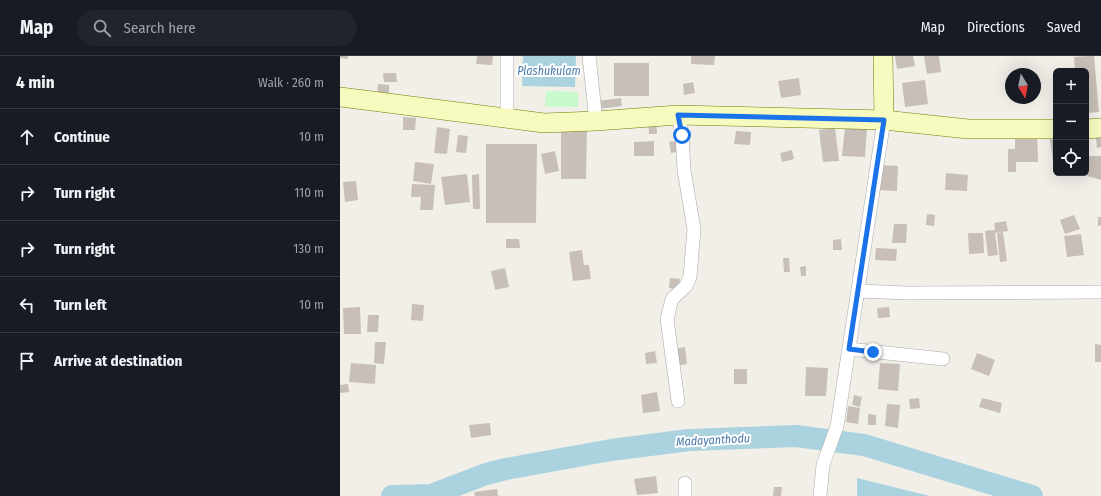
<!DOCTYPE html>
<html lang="en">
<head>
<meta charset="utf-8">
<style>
  body { margin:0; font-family:"Fira Sans Condensed",sans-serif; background:#20242c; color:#f1f3f6 }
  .controls { position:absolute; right:12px; top:12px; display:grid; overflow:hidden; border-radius:6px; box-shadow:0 4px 16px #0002 }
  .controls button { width:36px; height:36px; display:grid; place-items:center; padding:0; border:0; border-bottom:1px solid #363941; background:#171b24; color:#f1f3f6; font:20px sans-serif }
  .compass { position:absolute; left:665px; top:12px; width:36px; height:36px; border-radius:50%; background:#171b24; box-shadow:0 4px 16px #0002; rotate:170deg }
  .stop { position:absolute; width:12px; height:12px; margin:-9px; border:3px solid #1a73e8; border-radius:50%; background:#fff }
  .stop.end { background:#1a73e8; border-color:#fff; box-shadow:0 1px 4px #0008 }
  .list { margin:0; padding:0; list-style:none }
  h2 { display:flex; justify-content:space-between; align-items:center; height:52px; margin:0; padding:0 16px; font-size:17px }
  h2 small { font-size:13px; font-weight:400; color:#9ea1a6 }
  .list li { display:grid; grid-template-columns:26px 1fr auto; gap:12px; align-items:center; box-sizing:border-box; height:56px; padding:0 16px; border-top:1px solid #363941 }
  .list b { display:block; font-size:15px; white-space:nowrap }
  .list em { font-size:13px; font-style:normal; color:#9ea1a6 }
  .icon { flex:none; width:22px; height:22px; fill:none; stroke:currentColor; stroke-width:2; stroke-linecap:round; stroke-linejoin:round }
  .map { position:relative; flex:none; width:761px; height:440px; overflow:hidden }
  header { display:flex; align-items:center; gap:24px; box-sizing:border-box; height:56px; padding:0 20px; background:#171b24; border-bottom:1px solid #363941 }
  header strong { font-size:19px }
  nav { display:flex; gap:22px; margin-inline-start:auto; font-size:14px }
  .search { width:280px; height:36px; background:#20242c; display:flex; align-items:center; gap:10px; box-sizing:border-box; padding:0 14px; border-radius:22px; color:#9ea1a6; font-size:15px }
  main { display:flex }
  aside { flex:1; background:#171b24 }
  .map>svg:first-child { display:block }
  .park { fill:#c8facc }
  .water { fill:#aad3df }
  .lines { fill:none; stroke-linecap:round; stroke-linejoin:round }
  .river { stroke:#aad3df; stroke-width:22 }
  .building { fill:#c7bfb8 }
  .street-casing { stroke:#a9a9a9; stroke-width:14 }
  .secondary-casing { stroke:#707d05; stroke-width:20 }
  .street { stroke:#fff; stroke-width:13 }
  .secondary { stroke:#f7fabf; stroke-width:19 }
  .route { stroke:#1a73e8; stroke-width:5 }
  .labels { text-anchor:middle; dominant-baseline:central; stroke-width:4; stroke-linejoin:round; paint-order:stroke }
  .water-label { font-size:12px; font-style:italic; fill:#4a7aab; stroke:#fff }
</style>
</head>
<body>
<header>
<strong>Map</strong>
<div class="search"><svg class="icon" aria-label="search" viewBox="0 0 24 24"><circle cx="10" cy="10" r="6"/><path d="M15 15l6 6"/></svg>Search here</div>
<nav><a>Map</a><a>Directions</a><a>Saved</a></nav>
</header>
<main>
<aside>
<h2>4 min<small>Walk · 260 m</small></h2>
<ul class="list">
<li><svg class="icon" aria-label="ahead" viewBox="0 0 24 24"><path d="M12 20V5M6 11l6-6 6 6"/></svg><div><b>Continue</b></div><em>10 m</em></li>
<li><svg class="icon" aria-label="right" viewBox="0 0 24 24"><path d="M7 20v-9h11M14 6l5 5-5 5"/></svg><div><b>Turn right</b></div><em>110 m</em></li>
<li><svg class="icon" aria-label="right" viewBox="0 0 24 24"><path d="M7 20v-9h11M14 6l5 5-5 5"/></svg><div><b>Turn right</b></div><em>130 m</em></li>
<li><svg class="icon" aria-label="left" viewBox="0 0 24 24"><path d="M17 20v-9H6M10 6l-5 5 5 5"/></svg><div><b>Turn left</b></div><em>10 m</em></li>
<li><svg class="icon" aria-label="arrive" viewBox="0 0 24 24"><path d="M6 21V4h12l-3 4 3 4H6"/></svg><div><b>Arrive at destination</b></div></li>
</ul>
</aside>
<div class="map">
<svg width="761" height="440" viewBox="0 0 761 440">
  <rect width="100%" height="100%" fill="#f2efe9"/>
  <polygon class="park" points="206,35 238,36 238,51 205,51"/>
  <g class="water">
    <polygon points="183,0 236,0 235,31 182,30"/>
    <polygon points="517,422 590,440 517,440"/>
  </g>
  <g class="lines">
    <polyline class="river" points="52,440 91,439 146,418 166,413 271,394 349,384 456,380 524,389 692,440"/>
  </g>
  <g class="building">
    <polygon points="0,0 8,0 8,3 0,2"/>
    <polygon points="137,0 153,0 152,9 136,8"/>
    <polygon points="351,0 375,0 374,9 351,8"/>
    <polygon points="555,0 573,0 575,10 557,13"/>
    <polygon points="584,0 599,0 601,16 587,18"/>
    <polygon points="748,0 754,0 759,56 746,57 746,15 735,15 734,1"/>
    <rect x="274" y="7" width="35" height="33"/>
    <polygon points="43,17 56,17 57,26 44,26"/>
    <polygon points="459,22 461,39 441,42 438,25"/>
    <polygon points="585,24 588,48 565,51 562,27"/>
    <polygon points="353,26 355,37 344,39 343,28"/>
    <polygon points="38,28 49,29 49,40 37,39"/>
    <polygon points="281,42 282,50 259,53 258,45"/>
    <polygon points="63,61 76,62 75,74 63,74"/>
    <polygon points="316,62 317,78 309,78 308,63"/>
    <polygon points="221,69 247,70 246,123 221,123"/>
    <polygon points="97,71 110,73 107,98 94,97"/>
    <polygon points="505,71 527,73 525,101 502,100"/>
    <polygon points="495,72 499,105 483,106 479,74"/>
    <polygon points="755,74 761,74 761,91 757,92"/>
    <polygon points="396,75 411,76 410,89 394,88"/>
    <polygon points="675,75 697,75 698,106 676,106 676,116 668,116 668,93 675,93"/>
    <polygon points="118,79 128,80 126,97 116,96"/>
    <polygon points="716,82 716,105 713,106 710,83"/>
    <polygon points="340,84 342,95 331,97 329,86"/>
    <polygon points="314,85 314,100 294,100 294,86"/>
    <polygon points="146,88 197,88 196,167 146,167"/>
    <polygon points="452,94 454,103 442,106 440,97"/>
    <polygon points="215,95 219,115 205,118 201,98"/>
    <polygon points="746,100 761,100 761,124 747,120"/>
    <polygon points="75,106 94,108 91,128 73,125"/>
    <polygon points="539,109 558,110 557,135 538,134"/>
    <polygon points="606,117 628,119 627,135 605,134"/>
    <polygon points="127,118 130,146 105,149 101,121"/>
    <polygon points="139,118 140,153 133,153 132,119"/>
    <polygon points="16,125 18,144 5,146 3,126"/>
    <polygon points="72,128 95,129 93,154 80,154 81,141 71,141"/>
    <polygon points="587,158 595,159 594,170 586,169"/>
    <polygon points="734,159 740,173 725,178 720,164"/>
    <polygon points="758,161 761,161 761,169 758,170"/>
    <polygon points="666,165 668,175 655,177 658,199 648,200 645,175 655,174 654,167"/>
    <polygon points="554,168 567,168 566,187 552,187"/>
    <polygon points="663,176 667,205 660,206 657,177"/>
    <polygon points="628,177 643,177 644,197 629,198"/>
    <polygon points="741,178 744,199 727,201 724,180"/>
    <polygon points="166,183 179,183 180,192 166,192"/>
    <polygon points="501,183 502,194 493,194 493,184"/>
    <polygon points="536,192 557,193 556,205 535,204"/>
    <polygon points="242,194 244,209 249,209 251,223 233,225 229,196"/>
    <polygon points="443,202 449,202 450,216 444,216"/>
    <polygon points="466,210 466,220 461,220 460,211"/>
    <polygon points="165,212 169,231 155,234 151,215"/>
    <polygon points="330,222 340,223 339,233 329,232"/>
    <polygon points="72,248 84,249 83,265 71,264"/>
    <polygon points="20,251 21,278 4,278 3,252"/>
    <polygon points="549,251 550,261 538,262 537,252"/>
    <polygon points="28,259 39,259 38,276 27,276"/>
    <polygon points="35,286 46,286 44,308 34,307"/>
    <polygon points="755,288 761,289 761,306 755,306"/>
    <polygon points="345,291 347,308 336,310 333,293"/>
    <polygon points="315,295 317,307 306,308 305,297"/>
    <polygon points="637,297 655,304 649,320 631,313"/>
    <polygon points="11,307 36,309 35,328 9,326"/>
    <polygon points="540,307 560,308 558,335 538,333"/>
    <polygon points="466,311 488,312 486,340 465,340"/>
    <rect x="394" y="313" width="13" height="15"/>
    <polygon points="8,328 9,336 0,337 0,329"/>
    <polygon points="317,336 320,355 303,357 301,339"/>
    <polygon points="514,339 522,341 520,351 512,349"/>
    <polygon points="579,342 580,352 570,353 569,343"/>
    <polygon points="642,342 662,347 660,357 639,351"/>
    <polygon points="547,348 560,349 558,372 545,370"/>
    <polygon points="508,350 520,352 518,368 506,366"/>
    <polygon points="528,358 536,359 536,369 528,369"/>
    <polygon points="150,367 151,379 131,382 129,369"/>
    <polygon points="316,420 318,437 297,439 294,423"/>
    <polygon points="434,431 442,431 441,440 433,440"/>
    <polygon points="157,433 158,440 135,440 134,436"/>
  </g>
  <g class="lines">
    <defs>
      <g id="street">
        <polyline points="249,0 256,65"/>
        <polyline points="167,63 167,0"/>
        <polyline points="518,235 567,237 761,236"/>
        <polyline points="509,293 603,303"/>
        <polyline points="338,345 327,263 332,243 346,230 350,221 354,173 344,114 342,79 338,59"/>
        <polyline points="345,427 345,440"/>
        <polyline points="480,440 483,409 497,370 544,64"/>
      </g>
      <g id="secondary">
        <polyline points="543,0 544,64"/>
        <polyline points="0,41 204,67 256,65 338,59 544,64 628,73 716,73"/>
        <polyline points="746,73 761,72"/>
      </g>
    </defs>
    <use href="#street" class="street-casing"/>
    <use href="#secondary" class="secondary-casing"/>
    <use href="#street" class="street"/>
    <use href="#secondary" class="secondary"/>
  </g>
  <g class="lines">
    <polyline class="route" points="342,79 338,59 544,64 509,293 533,296"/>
  </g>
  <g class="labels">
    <g class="water-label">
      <text x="209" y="15">Plashukulam</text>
      <text transform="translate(373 384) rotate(-3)">Madayanthodu</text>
    </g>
  </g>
</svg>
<div class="controls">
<button>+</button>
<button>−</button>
<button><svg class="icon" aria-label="locate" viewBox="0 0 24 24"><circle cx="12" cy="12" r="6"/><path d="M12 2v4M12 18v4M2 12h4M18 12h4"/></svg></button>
</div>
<svg class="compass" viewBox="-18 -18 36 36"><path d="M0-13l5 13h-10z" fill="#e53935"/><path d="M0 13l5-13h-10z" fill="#9ea1a6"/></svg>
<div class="stop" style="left:342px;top:79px"></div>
<div class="stop end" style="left:533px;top:296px"></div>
</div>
</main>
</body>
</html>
